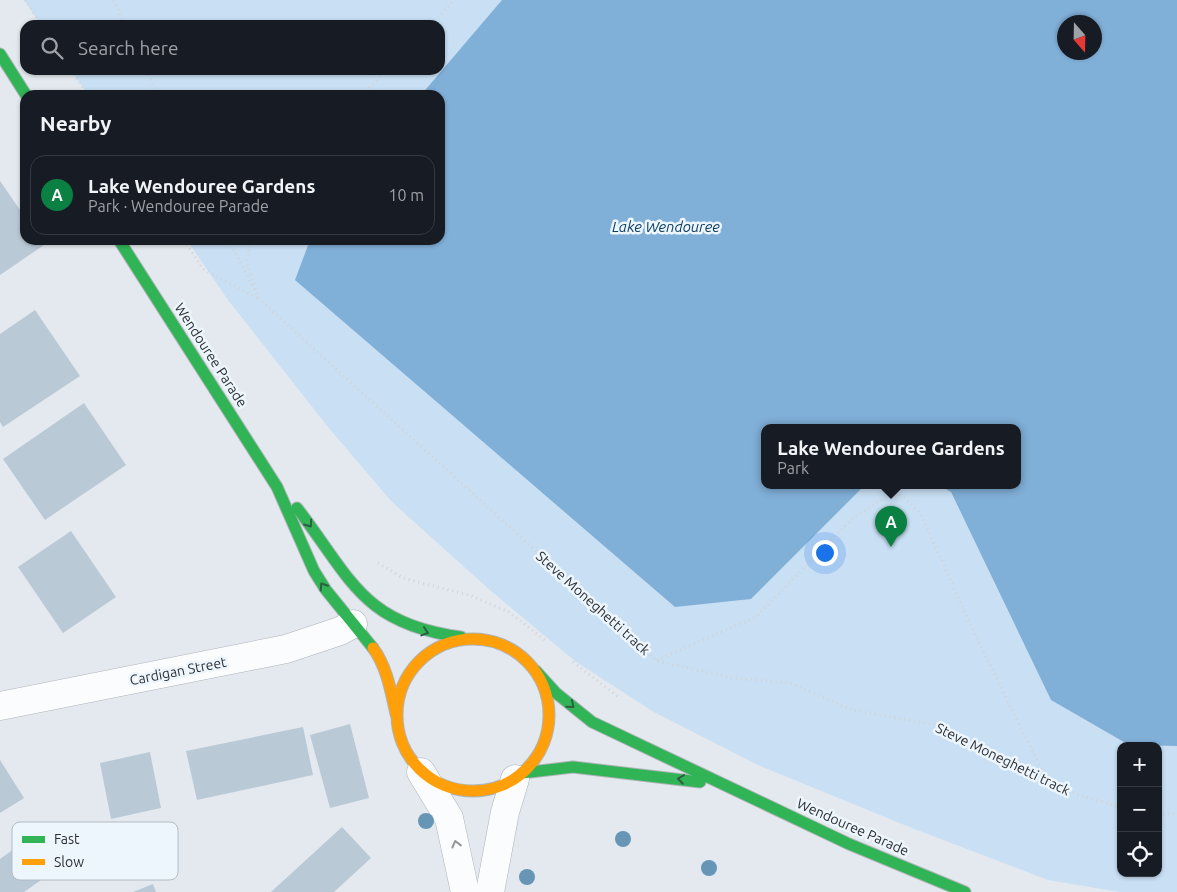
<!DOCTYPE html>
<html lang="en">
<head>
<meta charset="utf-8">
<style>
  body { margin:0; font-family:Ubuntu,sans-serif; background:#20242c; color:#f1f3f6 }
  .controls { position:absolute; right:15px; bottom:15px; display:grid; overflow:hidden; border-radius:10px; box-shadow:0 1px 4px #0004 }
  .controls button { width:45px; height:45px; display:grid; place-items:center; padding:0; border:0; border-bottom:1px solid #363941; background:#171b24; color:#f1f3f6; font:25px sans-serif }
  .compass { position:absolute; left:1057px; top:15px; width:45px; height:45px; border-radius:50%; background:#171b24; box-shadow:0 1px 4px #0004; rotate:160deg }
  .you { position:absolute; left:824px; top:552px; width:18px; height:18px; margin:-12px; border:4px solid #fff; border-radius:50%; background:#1a73e8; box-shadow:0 0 0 8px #1a73e833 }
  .badge { display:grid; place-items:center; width:32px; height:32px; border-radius:50%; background:#0b8043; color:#fff; font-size:16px; font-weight:700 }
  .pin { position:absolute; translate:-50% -41px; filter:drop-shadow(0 1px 2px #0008) }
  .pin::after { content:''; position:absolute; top:26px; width:18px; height:15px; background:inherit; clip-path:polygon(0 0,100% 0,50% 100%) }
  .popup { position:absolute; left:761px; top:424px; width:260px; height:65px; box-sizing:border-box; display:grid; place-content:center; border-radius:10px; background:#171b24; filter:drop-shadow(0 1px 4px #0005); font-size:16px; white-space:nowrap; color:#9ea1a6 }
  .popup b { font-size:19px; color:#f1f3f6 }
  .popup::after { content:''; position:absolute; left:50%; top:100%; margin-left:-10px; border:10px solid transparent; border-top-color:#171b24 }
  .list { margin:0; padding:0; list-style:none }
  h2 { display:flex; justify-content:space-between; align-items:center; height:65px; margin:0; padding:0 20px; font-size:21px }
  h2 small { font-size:16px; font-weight:400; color:#9ea1a6 }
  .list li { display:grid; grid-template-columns:32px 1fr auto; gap:15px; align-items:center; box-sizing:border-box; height:80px; margin:0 10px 10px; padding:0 10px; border:1px solid #363941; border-radius:15px }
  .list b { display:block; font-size:19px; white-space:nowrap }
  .list p { margin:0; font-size:16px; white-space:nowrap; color:#9ea1a6 }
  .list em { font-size:16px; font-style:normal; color:#9ea1a6 }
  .icon { flex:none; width:28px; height:28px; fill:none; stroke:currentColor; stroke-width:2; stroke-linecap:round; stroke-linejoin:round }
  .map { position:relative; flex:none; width:1177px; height:892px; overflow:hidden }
  .search { position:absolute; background:#171b24; box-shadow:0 1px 4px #0004; left:20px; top:20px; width:425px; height:55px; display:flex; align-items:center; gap:12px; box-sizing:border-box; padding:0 18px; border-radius:15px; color:#9ea1a6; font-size:19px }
  .panel { position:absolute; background:#171b24; box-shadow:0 1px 4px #0004; left:20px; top:90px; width:425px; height:155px; border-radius:15px }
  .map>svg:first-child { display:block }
  .green { fill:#c8dff4; fill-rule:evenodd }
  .water { fill:#80afd8; fill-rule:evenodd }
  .building { fill:#bac9d6 }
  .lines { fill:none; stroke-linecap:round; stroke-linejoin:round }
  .street-casing { stroke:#afb4b9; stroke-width:29 }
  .fast-casing { stroke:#afb4b9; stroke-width:13 }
  .slow-casing { stroke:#afb4b9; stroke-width:13 }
  .path { stroke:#d2d4d6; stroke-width:3; stroke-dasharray:1 4; stroke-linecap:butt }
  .street { stroke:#fbfcfd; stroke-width:28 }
  .fast { stroke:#30b455; stroke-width:11 }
  .slow { stroke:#ff9f0a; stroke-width:11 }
  .tree { fill:#6795b5 }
  .oneway { stroke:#2d5e40 }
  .oneway2 { stroke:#939698 }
  .labels { text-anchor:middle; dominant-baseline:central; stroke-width:5; stroke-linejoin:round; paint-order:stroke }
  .street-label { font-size:14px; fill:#2b2f34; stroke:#eef6fd }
  .water-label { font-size:15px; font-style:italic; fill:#0e3f64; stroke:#eef6fd }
  .key { fill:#eef6fd; stroke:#b4bac1; stroke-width:1 }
  .key-label { font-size:14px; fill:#2b2f34 }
</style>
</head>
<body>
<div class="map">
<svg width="1177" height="892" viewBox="0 0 1177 892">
  <rect width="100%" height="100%" fill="#e3e9ef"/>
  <path class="green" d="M24,0h1153l-412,428v58l-14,113 113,-113h76l11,6 100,208 78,45 48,1v146h-57l-72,-12 -136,-52 -154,-63 -104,-53 -79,-51 -84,-70 -99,-89 -64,-75 -100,-127 -41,-60h253v-145h-352l-17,-25h369v-45h-399zM1064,22h30v30h-30zM1121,746h37v127h-37z"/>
  <path class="water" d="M502,0h675v746l-48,-1 -78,-45 -100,-208 -11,-6h77v-58h-252v58h99l-113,113 -76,8 -380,-327 15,-40h130v-145h-19zM1064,22h30v30h-30z"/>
  <g class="building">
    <polygon points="0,181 25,217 25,240 40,240 44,245 0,275"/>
    <polygon points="35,310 80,376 3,427 0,422 0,334"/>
    <polygon points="84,403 126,465 45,520 3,459"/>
    <polygon points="71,531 116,597 63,633 18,567"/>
    <polygon points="350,724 369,798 330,808 310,735"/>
    <polygon points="303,727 313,775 197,800 186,751"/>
    <polygon points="150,752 161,808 111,819 100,763"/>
    <polygon points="0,760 24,798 0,813"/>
    <polygon points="342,827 371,858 334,892 271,892"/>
    <polygon points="29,838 54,871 24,892 0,892 0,859"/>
    <polygon points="153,884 156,892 133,892"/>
  </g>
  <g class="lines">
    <defs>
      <g id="street">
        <polyline points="0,706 286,649 340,631 353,624"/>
        <polyline points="421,772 449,818 465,892"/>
        <polyline points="490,892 505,812 515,779"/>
      </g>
      <g id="fast">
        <polyline points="0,54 26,95"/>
        <polyline points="119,240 277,487 314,571 326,590 373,648"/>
        <path d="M297,508c54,70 65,116 164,129"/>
        <polyline points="536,671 556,693 592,722 849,844 965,892"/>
        <polyline points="522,773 573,767 700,782"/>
      </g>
      <g id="slow">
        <circle cx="473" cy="715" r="76"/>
        <path d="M373,648c14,19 18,44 23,66"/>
      </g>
    </defs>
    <use href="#street" class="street-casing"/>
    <use href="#fast" class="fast-casing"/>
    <use href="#slow" class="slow-casing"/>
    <g class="path">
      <polyline points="25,0 41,25"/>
      <polyline points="114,0 125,25"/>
      <polyline points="431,25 454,0"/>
      <polyline points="71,70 88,95"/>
      <polyline points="146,70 158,95"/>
      <polyline points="362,95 387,70"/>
      <polyline points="184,240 203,269 259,299"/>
      <polyline points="229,240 259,299 657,661 733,678 790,683 852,710 937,725 1016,767 1079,795 1121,807"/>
      <polyline points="251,240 247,261 256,290"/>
      <polyline points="378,563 403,578 469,595 509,612 545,640"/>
      <polyline points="657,660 756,617 853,518 887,496 902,495 921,514 971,626 1047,781"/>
      <polyline points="573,662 620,698"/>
      <polyline points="1158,814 1177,814"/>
    </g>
    <use href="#street" class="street"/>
    <use href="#fast" class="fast"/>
    <use href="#slow" class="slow"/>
  </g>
  <g class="tree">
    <circle cx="426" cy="821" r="8"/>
    <circle cx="623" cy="839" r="8"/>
    <circle cx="709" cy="868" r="8"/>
    <circle cx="527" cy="877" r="8"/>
  </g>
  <defs><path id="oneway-chevron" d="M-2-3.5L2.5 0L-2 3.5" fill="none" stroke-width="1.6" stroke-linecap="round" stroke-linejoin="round" transform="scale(1.25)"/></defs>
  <g class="oneway">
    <use href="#oneway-chevron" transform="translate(309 524) rotate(55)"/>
    <use href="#oneway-chevron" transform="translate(323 586) rotate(-123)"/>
    <use href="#oneway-chevron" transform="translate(425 632) rotate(18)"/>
    <use href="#oneway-chevron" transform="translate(571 705) rotate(39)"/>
    <use href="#oneway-chevron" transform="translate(681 779) rotate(-172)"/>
  </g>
  <use class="oneway2" href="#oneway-chevron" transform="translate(456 844) rotate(-104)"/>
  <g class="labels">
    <g class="street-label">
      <text transform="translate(211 355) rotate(57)">Wendouree Parade</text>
      <text transform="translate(593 603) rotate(42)">Steve Moneghetti track</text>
      <text transform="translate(178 671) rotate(-11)">Cardigan Street</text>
      <text transform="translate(1003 759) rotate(26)">Steve Moneghetti track</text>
      <text transform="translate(853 827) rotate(24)">Wendouree Parade</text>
    </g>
    <g class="water-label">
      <text x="666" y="226">Lake Wendouree</text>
    </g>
  </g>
  <rect x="12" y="822" width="166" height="58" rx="8" class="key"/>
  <rect x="22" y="836" width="23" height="7" fill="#30b455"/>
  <rect x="22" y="859" width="23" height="6" fill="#ff9f0a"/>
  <g class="key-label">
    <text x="54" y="844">Fast</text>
    <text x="54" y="867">Slow</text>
  </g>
</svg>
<div class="controls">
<button>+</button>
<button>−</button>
<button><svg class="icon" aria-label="locate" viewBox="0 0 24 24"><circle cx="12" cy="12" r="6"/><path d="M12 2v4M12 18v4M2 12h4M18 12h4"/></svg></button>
</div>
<svg class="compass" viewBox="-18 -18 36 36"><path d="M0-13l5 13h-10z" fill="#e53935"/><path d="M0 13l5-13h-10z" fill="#9ea1a6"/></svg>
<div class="you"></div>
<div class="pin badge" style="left:891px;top:547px">A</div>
<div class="popup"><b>Lake Wendouree Gardens</b>Park</div>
<div class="search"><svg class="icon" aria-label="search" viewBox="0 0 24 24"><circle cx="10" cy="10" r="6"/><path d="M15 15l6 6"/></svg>Search here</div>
<section class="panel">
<h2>Nearby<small></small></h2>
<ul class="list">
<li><span class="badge">A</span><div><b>Lake Wendouree Gardens</b><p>Park · Wendouree Parade</p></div><em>10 m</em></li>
</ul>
</section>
</div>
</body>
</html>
